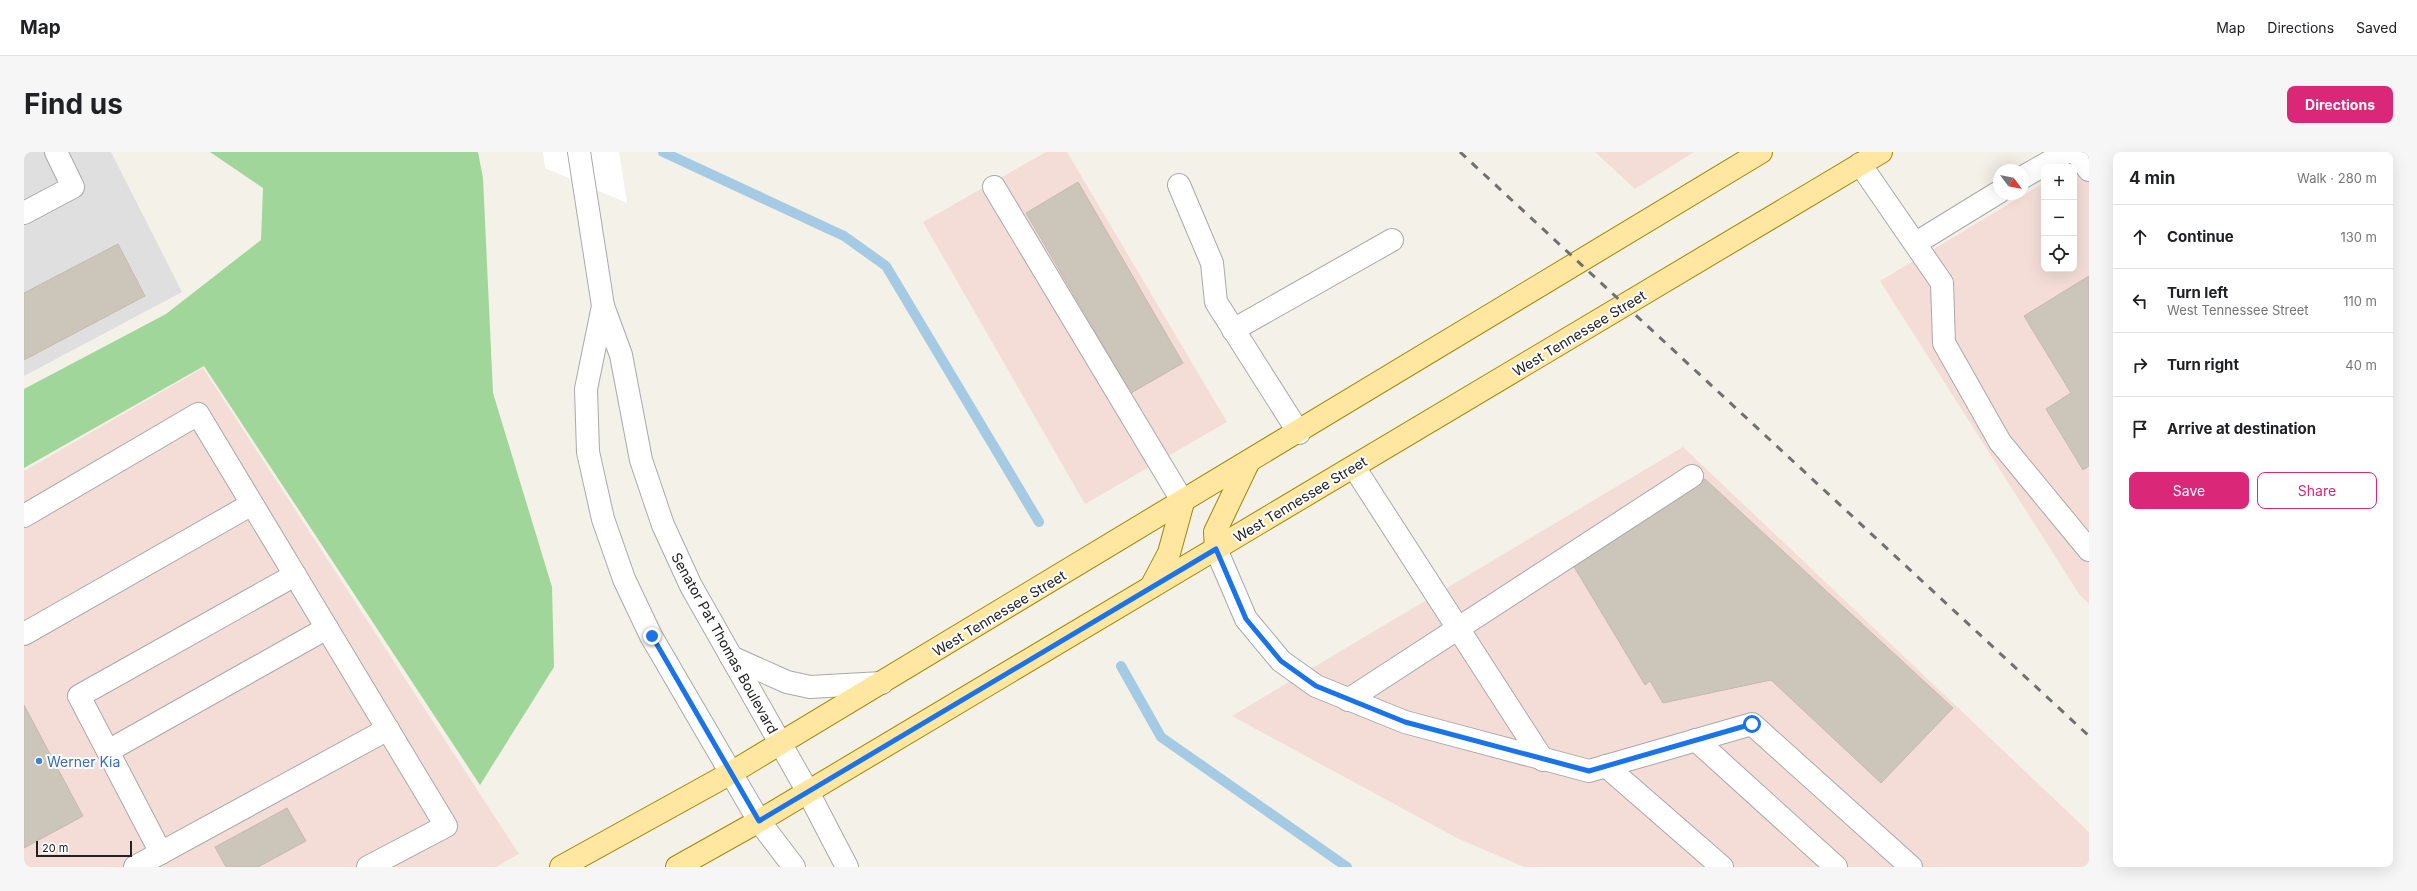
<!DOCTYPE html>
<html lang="en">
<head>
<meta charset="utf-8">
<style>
  body { margin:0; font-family:Inter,sans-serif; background:#f6f6f6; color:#202124 }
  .controls { position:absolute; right:12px; top:12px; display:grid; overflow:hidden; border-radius:8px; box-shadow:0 4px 16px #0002 }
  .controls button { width:36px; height:36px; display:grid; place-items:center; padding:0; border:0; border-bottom:1px solid #e0e0e0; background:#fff; color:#202124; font:20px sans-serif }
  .compass { position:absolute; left:1969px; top:12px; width:36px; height:36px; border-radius:50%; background:#fff; box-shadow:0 4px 16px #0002; rotate:122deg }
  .scale { position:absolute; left:12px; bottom:10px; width:96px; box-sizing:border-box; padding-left:4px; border:2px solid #222; border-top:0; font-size:11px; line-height:14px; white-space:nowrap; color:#222; -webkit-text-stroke:3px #fff; paint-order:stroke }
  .stop { position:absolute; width:12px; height:12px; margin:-9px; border:3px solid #1a73e8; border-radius:50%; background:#fff }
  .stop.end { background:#1a73e8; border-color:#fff; box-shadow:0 1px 4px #0008 }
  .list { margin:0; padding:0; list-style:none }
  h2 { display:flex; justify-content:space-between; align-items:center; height:52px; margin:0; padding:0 16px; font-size:17px }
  h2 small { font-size:13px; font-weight:400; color:#757577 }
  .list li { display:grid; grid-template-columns:26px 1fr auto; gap:12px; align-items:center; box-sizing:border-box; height:64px; padding:0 16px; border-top:1px solid #e0e0e0 }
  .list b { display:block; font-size:15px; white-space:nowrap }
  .list p { margin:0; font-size:13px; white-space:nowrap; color:#757577 }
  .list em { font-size:13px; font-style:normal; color:#757577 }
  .actions { display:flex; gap:8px; padding:12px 16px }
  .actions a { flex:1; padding:9px 0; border:1px solid #db2777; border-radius:8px; text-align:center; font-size:14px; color:#db2777 }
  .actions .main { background:#db2777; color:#fff }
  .icon { flex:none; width:22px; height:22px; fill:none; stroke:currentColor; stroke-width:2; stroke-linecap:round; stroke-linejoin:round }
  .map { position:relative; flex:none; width:2065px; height:715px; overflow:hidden; border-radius:8px }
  header { display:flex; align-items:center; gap:24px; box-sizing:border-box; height:56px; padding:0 20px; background:#fff; border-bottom:1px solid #e0e0e0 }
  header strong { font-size:19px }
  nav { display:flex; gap:22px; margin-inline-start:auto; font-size:14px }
  .intro { display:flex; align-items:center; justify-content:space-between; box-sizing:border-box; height:96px; padding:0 24px }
  h1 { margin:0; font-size:28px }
  .button { padding:10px 18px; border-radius:8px; background:#db2777; color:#fff; font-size:14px; font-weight:700 }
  main { display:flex; gap:24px; padding:0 24px }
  aside { flex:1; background:#fff; border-radius:8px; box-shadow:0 4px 16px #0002 }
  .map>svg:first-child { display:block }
  .residential { fill:#e0dfdf }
  .commercial { fill:#f4ddd7 }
  .forest { fill:#a0d699 }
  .pier { fill:#fff }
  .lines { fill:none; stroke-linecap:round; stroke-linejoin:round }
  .stream { stroke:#a5cbe4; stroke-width:10 }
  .building { fill:#cbc5ba; stroke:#c6bba9 }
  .minor-casing { stroke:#a9a9a9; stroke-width:24 }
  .major-casing { stroke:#a08700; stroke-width:24 }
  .minor { stroke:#fff; stroke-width:22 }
  .major { stroke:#ffe7a1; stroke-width:22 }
  .rail { stroke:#707070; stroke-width:3; stroke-dasharray:8 8; stroke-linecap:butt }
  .route { stroke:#1a73e8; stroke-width:5 }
  .shop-dot { fill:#3f7fe0; stroke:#fff; stroke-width:1.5 }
  .labels { text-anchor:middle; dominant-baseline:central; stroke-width:4; stroke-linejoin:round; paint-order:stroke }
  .street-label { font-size:14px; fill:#222; stroke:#fff }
  .shop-label { font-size:14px; fill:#366cbe; stroke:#fff; text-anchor:start }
</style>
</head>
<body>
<header>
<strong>Map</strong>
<nav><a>Map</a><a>Directions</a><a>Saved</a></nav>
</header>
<div class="intro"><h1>Find us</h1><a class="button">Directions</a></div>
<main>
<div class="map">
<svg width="2065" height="715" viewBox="0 0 2065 715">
  <rect width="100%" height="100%" fill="#f3f1e8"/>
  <polygon class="residential" points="0,0 87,0 158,140 0,224"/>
  <g class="commercial">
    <polygon points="1022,0 1043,0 1203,270 1061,352 899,70"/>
    <polygon points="1571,0 1670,0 1611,37"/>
    <polygon points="2065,4 2065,452 2055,442 1856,129 2020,31 2020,117 2050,117 2050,15 2047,15"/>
    <polygon points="179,216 495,702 472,715 0,715 0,319"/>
    <polygon points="1659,295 2065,680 2065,715 1500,715 1433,686 1208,564"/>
  </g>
  <polygon class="forest" points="186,0 454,0 459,26 469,241 528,435 530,515 456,633 180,214 0,316 0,237 142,162 237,88 239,36"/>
  <polygon class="pier" points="519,0 595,0 603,51 521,16"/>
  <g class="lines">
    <g class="stream">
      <polyline points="639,0 820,84 862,114 1015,370"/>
      <polyline points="1097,514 1137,585 1323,715"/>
    </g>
  </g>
  <g class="building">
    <polygon points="1054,30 1159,211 1107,241 1002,61"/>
    <polygon points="94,92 121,144 0,208 0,141"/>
    <polygon points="2065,124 2065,314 2059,318 2022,257 2047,241 2000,164"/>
    <polygon points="1681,327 1929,556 1857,631 1747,528 1639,551 1626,529 1621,533 1546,408"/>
    <polygon points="0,553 59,664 0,696"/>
    <polygon points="263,656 282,689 234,715 202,715 191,695"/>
  </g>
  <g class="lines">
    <defs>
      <g id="minor">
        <polyline points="555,0 579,154 597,203 617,308 639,373 667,434 784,640 823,715"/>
        <polyline points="2052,0 2065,18"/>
        <polyline points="1836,12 1918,131 1920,191 1976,290 2065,398"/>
        <polyline points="1999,25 2043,0"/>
        <polyline points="1155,33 1188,111 1192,150 1275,281"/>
        <polyline points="970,35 1159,350"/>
        <polyline points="0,61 49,35 32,0"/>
        <polyline points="1892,91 1975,40"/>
        <polyline points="579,154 562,237 564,300 579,367 600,427 627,484 735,669 770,715"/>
        <polyline points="1209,178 1368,88"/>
        <polyline points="1330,315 1519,608"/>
        <polyline points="0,364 174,262 422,674 344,715"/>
        <polyline points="1192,397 1222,467 1257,509 1292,534 1381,570 1565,619 1728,572 1887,715"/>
        <polyline points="0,482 228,352"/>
        <polyline points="707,505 763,530 786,535 858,531"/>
        <polyline points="1324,548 1668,324"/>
        <polyline points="1672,588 1812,715"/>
        <polyline points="84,599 303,476"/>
        <polyline points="1582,614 1698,715"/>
        <polyline points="137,701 55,544 271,423"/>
        <polyline points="111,715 364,577"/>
      </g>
      <g id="major">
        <polyline points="1192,397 1191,380 1224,311"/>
        <polyline points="1127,435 1145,401 1159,350"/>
        <polyline points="537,715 707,621 1737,0"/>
        <polyline points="653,715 735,669 1857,0"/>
      </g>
    </defs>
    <use href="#minor" class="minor-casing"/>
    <use href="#major" class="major-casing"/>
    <use href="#minor" class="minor"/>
    <use href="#major" class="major"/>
    <polyline class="rail" points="1436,0 2065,584"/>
  </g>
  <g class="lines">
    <polyline class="route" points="628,484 735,669 1192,397 1222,467 1257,509 1292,534 1381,570 1565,619 1728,572"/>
  </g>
  <circle class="shop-dot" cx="15" cy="609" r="4"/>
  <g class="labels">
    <g class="street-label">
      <text transform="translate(1555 181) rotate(-31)">West Tennessee Street</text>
      <text transform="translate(1276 347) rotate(-31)">West Tennessee Street</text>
      <text transform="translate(975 461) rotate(-31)">West Tennessee Street</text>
      <text transform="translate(701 491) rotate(61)">Senator Pat Thomas Boulevard</text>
    </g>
    <g class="shop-label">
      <text x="23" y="609">Werner Kia</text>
    </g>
  </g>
</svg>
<div class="controls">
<button>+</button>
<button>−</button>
<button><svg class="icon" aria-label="locate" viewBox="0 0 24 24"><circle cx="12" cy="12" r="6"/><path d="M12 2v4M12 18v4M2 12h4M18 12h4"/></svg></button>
</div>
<svg class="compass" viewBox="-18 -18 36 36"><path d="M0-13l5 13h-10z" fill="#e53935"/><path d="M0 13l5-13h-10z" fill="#757577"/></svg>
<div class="scale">20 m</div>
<div class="stop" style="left:1728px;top:572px"></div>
<div class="stop end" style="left:628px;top:484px"></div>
</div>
<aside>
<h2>4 min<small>Walk · 280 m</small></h2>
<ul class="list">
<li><svg class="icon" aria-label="ahead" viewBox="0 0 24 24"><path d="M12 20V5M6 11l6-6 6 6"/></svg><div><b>Continue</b></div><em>130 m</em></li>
<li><svg class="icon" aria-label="left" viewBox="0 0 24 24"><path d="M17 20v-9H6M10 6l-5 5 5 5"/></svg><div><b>Turn left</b><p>West Tennessee Street</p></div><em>110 m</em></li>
<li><svg class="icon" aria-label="right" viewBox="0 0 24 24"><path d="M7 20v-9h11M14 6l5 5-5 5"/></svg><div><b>Turn right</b></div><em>40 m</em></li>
<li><svg class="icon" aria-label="arrive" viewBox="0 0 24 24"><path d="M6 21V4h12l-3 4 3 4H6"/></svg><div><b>Arrive at destination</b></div></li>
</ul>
<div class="actions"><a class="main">Save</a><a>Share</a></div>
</aside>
</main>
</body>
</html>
